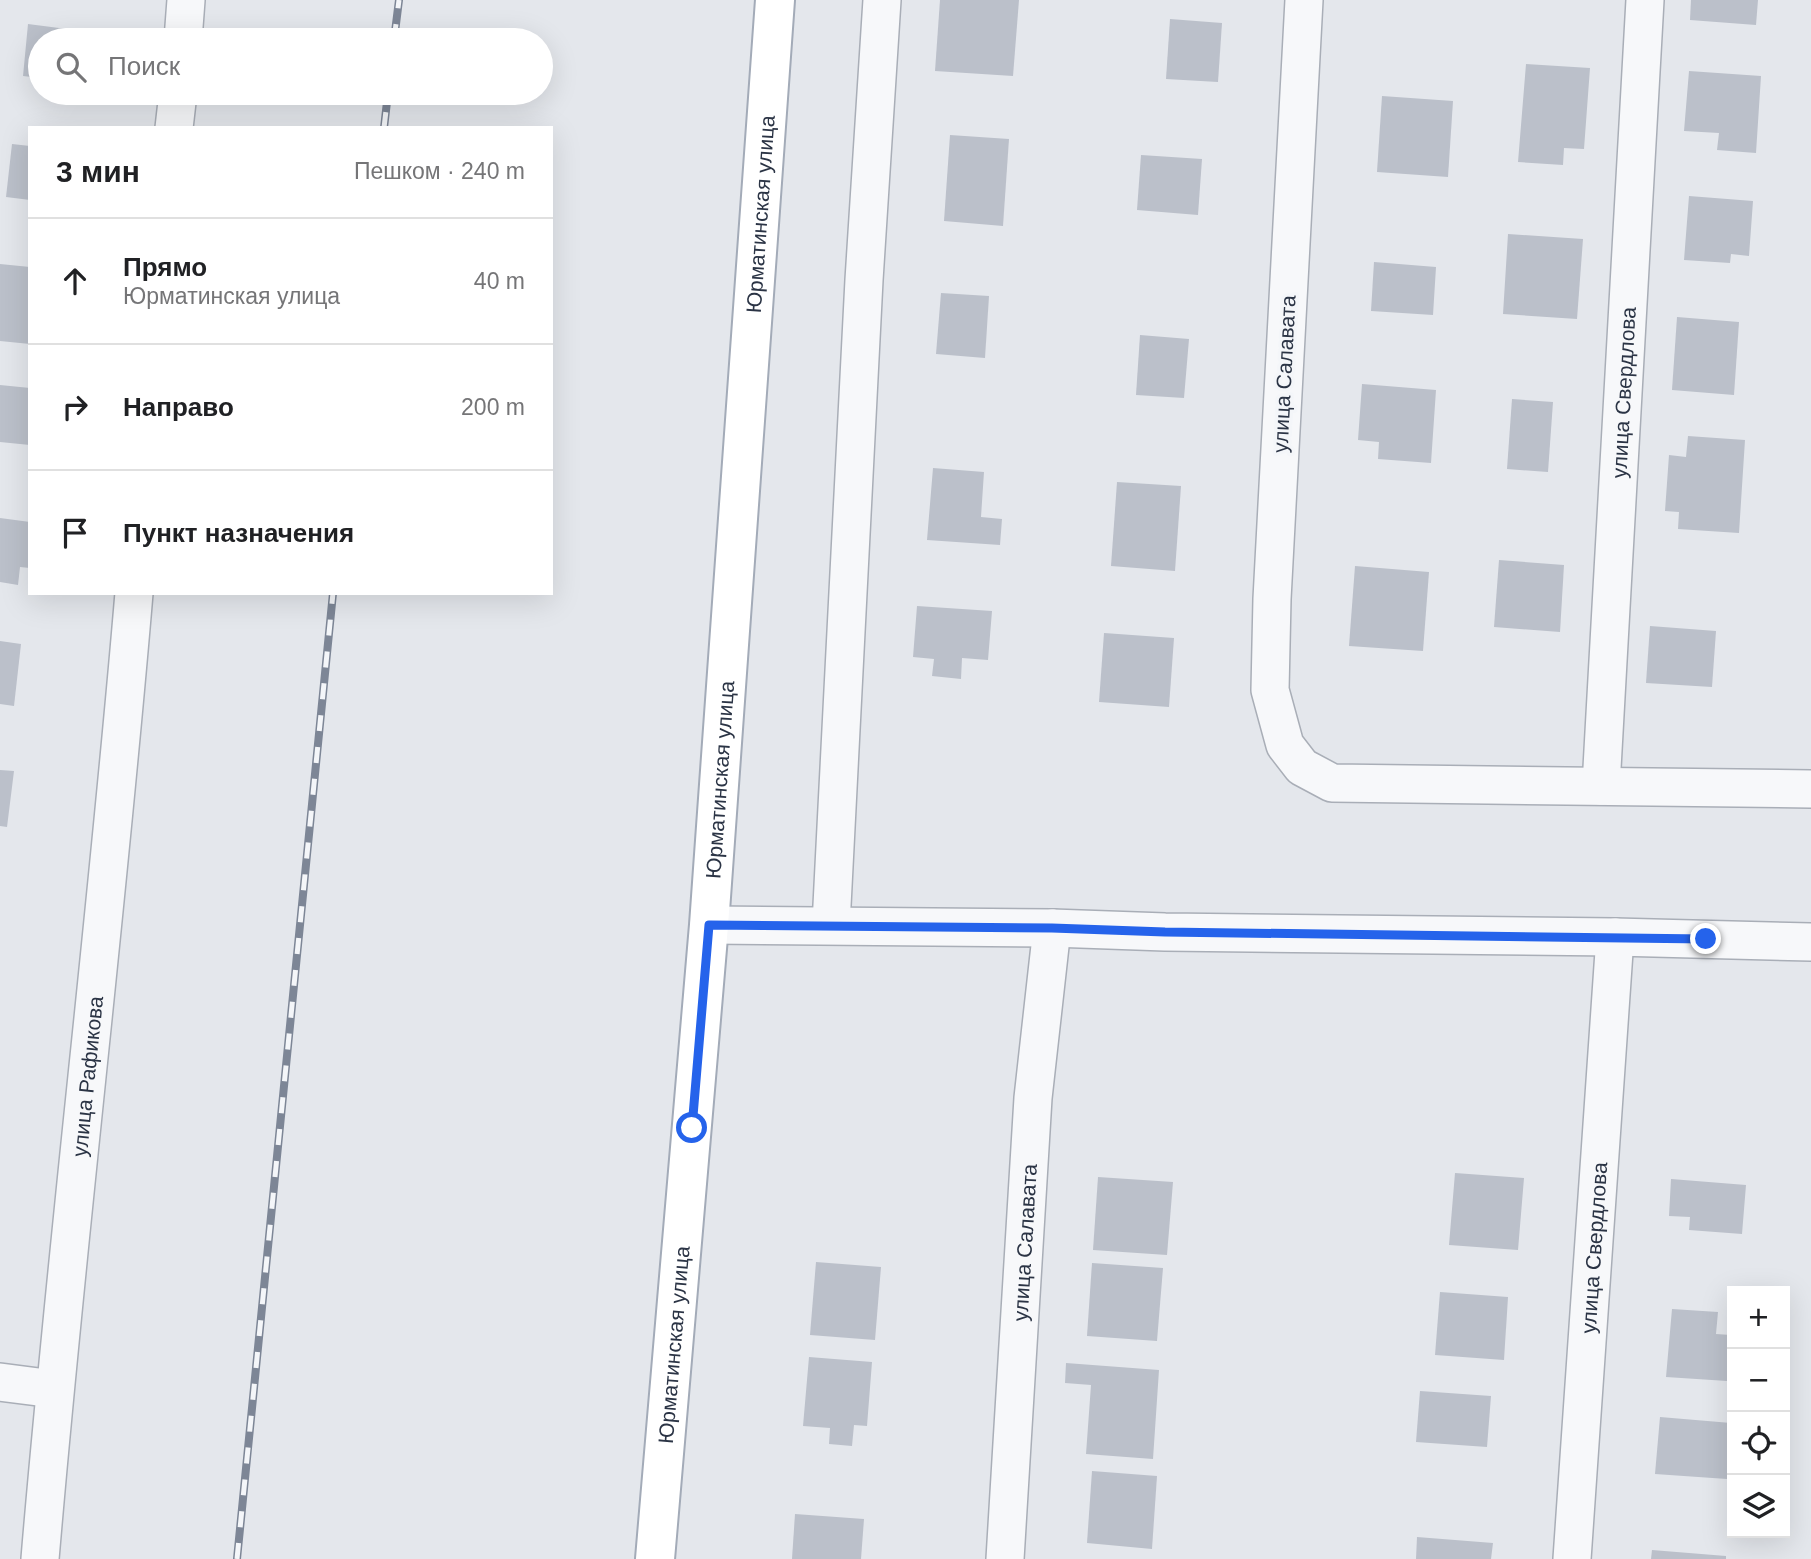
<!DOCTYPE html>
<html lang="ru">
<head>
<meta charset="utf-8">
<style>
  body { margin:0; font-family:Helvetica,sans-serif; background:#f2f2f2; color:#202124 }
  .controls { position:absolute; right:21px; bottom:21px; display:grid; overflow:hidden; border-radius:0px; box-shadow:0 7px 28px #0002 }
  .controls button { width:63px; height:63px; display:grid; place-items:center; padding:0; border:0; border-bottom:2px solid #e0e0e0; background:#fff; color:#202124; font:35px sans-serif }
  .stop { position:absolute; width:21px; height:21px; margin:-16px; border:5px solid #2563eb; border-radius:50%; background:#fff }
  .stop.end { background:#2563eb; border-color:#fff; box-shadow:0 2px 7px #0008 }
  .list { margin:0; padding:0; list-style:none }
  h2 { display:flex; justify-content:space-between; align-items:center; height:91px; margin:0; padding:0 28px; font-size:30px }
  h2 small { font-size:23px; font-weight:400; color:#757577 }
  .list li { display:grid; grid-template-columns:46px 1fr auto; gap:21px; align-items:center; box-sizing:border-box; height:126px; padding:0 28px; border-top:2px solid #e0e0e0 }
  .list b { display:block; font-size:26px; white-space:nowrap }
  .list p { margin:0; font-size:23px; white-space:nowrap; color:#757577 }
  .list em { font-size:23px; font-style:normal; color:#757577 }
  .icon { flex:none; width:38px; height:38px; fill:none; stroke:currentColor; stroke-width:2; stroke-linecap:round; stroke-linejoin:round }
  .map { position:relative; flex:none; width:1811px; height:1559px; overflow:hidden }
  .search { position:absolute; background:#fff; box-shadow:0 7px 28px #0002; left:28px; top:28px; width:525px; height:77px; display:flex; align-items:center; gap:18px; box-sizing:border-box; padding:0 24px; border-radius:38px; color:#757577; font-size:26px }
  .panel { position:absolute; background:#fff; box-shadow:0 7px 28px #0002; left:28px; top:126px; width:525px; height:469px; border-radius:0px }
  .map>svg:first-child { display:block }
  .building { fill:#bbc0ca }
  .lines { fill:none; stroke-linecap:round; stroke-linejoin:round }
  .minor-casing { stroke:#a9aeb7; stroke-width:40 }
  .major-casing { stroke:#a3abb8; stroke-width:42 }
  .minor { stroke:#f7f8fa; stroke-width:37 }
  .major { stroke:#fff; stroke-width:38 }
  .rail-casing { stroke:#7d8696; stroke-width:8 }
  .rail { stroke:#f4f6f9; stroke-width:5; stroke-dasharray:16; stroke-linecap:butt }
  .route { stroke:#2563eb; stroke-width:9 }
  .labels { text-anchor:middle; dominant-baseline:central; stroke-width:7; stroke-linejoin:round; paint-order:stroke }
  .street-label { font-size:21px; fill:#2b3445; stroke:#f4f6f9 }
</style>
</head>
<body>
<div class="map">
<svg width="1811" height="1559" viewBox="0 0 1811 1559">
  <rect width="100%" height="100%" fill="#e4e7ec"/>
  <g class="building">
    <polygon points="940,0 1019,0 1013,76 935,71"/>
    <polygon points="1691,0 1758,0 1756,25 1690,20"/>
    <polygon points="1170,19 1222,23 1218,82 1166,79"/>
    <polygon points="28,24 90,32 89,40 40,40 40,78 23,76"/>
    <polygon points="1526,64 1590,68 1584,149 1564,148 1563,165 1518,162"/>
    <polygon points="1689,71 1761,76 1756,153 1717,150 1719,133 1684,131"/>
    <polygon points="1382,96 1453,101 1448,177 1377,172"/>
    <polygon points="950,135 1009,139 1003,226 944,221"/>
    <polygon points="12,144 30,146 30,200 6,197"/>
    <polygon points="1141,155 1202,159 1198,215 1137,210"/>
    <polygon points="1689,196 1753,201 1749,256 1731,254 1730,263 1684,260"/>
    <polygon points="1508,234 1583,239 1577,319 1503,314"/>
    <polygon points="1374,262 1436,267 1433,315 1371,311"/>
    <polygon points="0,264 30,267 30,344 0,341"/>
    <polygon points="941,293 989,296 985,358 936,354"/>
    <polygon points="1677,317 1739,322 1734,395 1672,390"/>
    <polygon points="1140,335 1189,339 1184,398 1136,395"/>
    <polygon points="1362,384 1436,390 1431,463 1378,459 1379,442 1358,440"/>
    <polygon points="0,385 30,388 30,445 0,442"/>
    <polygon points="1512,399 1553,402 1548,472 1507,469"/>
    <polygon points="1688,436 1745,440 1739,533 1678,529 1679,512 1665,511 1669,455 1686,457"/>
    <polygon points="933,468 984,472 981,517 1002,519 1000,545 927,540"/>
    <polygon points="1117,482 1181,486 1175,571 1111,566"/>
    <polygon points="0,518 30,522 30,568 20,567 18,585 0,582"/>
    <polygon points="1499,560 1564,565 1560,632 1494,627"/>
    <polygon points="1355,566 1429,572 1423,651 1349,646"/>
    <polygon points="917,606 992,611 988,660 962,658 961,679 932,676 934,659 913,657"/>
    <polygon points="1650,626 1716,631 1712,687 1646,683"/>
    <polygon points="1104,633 1174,638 1169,707 1099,702"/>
    <polygon points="0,641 21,644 14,706 0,704"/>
    <polygon points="0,770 14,771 7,827 0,826"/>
    <polygon points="1455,1173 1524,1178 1518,1250 1449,1245"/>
    <polygon points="1098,1177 1173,1182 1167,1255 1093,1250"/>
    <polygon points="1671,1179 1746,1185 1742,1234 1689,1230 1690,1217 1669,1216"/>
    <polygon points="816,1262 881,1267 875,1340 810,1335"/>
    <polygon points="1092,1263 1163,1268 1157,1341 1087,1336"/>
    <polygon points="1440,1292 1508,1297 1504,1360 1435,1355"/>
    <polygon points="1672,1309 1718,1312 1716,1334 1731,1335 1727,1381 1666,1377"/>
    <polygon points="809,1357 872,1362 867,1426 854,1425 852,1446 829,1444 830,1428 803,1426"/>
    <polygon points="1066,1363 1159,1370 1153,1459 1086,1454 1091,1385 1065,1383"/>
    <polygon points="1420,1391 1491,1396 1487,1447 1416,1442"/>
    <polygon points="1660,1417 1731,1423 1727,1479 1655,1474"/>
    <polygon points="1092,1471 1157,1476 1152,1549 1087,1543"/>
    <polygon points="795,1514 864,1519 861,1559 792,1559"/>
    <polygon points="1417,1537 1493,1543 1491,1559 1416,1559"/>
    <polygon points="1652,1550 1726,1556 1726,1559 1651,1559"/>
  </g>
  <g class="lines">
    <defs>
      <g id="minor">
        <polyline points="1304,0 1272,599 1270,690 1285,745 1302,767 1332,783 1811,789"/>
        <polyline points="183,40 186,0"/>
        <polyline points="174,128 178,93"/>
        <path id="s1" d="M1601,786l44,-786"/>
        <polyline points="709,925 1052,928 1165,932 1615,937 1811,942"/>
        <polyline points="831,925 864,280 882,0"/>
        <polyline points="0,1382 54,1389"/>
        <path id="s2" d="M40,1559c27,-322 67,-643 94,-966"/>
        <path id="s3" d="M1005,1559l28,-461 19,-170"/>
        <path id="s4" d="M1572,1559l43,-622"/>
      </g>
      <g id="major">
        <path id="s5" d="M655,1559l54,-634 66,-925"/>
      </g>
    </defs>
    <use href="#minor" class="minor-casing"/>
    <use href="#major" class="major-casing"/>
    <use href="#minor" class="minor"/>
    <use href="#major" class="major"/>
    <defs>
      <g id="rail">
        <polyline points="394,40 399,0"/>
        <polyline points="384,128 388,93"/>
        <polyline points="237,1559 333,593"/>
      </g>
    </defs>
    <use href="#rail" class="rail-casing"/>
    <use href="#rail" class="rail"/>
  </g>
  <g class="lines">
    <polyline class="route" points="692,1128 709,925 1052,928 1165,932 1706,939"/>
  </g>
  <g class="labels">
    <g class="street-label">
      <text stroke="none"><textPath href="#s5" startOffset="1349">Юрматинская улица</textPath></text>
      <text transform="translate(1284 374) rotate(-87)">улица Салавата</text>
      <text stroke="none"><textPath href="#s1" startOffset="394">улица Свердлова</textPath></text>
      <text stroke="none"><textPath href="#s5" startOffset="782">Юрматинская улица</textPath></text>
      <text stroke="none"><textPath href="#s2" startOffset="485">улица Рафикова</textPath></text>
      <text stroke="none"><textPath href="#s3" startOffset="317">улица Салавата</textPath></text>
      <text stroke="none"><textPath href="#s4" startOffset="312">улица Свердлова</textPath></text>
      <text stroke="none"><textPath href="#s5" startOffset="215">Юрматинская улица</textPath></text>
    </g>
  </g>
</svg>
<div class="controls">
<button>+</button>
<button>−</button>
<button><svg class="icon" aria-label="locate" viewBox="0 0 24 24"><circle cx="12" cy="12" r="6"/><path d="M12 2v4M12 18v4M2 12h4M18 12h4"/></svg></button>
<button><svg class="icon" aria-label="layers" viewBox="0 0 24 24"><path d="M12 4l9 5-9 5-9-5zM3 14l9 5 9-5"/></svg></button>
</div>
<div class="stop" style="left:692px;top:1128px"></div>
<div class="stop end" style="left:1706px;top:939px"></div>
<div class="search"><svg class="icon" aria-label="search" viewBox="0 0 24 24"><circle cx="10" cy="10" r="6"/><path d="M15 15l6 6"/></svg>Поиск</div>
<section class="panel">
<h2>3 мин<small>Пешком · 240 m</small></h2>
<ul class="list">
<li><svg class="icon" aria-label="ahead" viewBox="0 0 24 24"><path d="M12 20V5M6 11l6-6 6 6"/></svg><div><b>Прямо</b><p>Юрматинская улица</p></div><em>40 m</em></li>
<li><svg class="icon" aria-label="right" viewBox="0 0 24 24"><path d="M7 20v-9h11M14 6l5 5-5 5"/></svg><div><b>Направо</b></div><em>200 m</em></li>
<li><svg class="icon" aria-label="arrive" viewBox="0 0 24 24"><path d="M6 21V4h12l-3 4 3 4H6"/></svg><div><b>Пункт назначения</b></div></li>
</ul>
</section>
</div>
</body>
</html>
